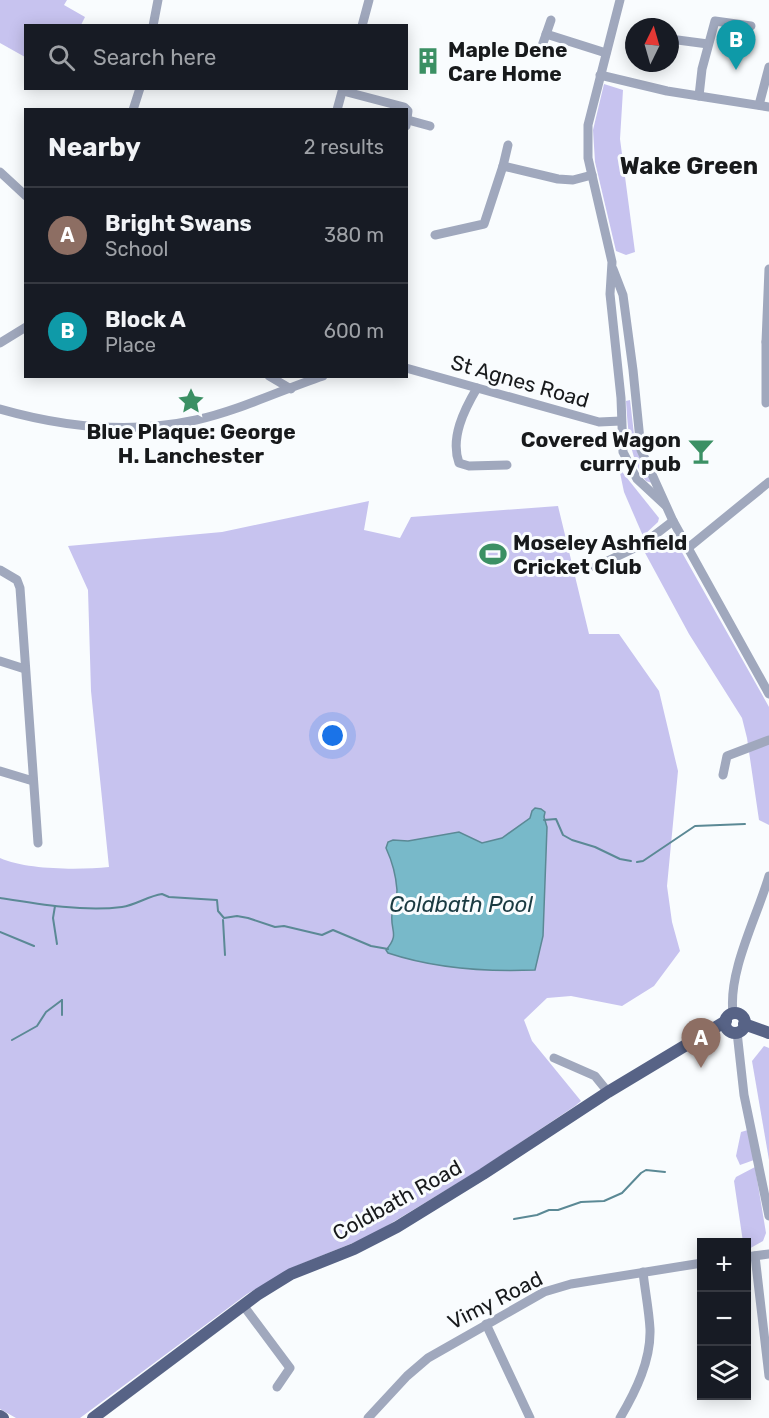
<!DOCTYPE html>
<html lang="en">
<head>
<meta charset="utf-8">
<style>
  body { margin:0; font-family:Rubik,sans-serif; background:#242831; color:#f1f3f6 }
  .controls { position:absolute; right:18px; bottom:18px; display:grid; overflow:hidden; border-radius:0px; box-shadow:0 3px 15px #0003 }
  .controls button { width:54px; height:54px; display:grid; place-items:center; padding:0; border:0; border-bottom:2px solid #363941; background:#171b24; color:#f1f3f6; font:30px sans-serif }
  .compass { position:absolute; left:625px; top:18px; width:54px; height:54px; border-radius:50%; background:#171b24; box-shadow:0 3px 15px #0003; rotate:5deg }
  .you { position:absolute; left:333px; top:736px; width:21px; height:21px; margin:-15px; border:4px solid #fff; border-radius:50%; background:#1a73e8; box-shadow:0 0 0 9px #1a73e833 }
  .badge { display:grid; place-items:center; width:39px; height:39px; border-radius:50%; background:#db2777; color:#fff; font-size:20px; font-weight:700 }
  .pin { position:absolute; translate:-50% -50px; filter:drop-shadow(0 2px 3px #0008) }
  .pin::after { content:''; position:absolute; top:32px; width:21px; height:18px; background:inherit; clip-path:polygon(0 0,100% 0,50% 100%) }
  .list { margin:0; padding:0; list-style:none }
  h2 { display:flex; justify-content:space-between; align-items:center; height:78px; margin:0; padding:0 24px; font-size:26px }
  h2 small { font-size:20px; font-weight:400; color:#9ea1a6 }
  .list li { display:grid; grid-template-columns:39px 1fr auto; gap:18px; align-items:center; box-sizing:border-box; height:96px; padding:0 24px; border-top:2px solid #363941 }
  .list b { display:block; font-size:22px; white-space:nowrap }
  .list p { margin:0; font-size:20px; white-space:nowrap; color:#9ea1a6 }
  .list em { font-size:20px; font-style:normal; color:#9ea1a6 }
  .icon { flex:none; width:33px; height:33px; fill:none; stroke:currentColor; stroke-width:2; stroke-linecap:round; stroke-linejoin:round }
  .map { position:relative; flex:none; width:769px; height:1418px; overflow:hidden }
  .search { position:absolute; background:#171b24; box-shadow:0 3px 15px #0003; left:24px; top:24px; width:384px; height:66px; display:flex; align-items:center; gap:15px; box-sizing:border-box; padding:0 21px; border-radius:0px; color:#9ea1a6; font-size:22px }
  .panel { position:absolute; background:#171b24; box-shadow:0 3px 15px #0003; left:24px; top:108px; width:384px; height:270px; border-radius:0px }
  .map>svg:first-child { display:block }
  .green { fill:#c7c3ef }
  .water { fill:#78b9c9; stroke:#5b8995; stroke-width:1.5 }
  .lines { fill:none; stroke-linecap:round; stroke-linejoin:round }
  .stream { stroke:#5b8995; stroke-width:2 }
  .minor { stroke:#a0a8bd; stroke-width:9 }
  .major { stroke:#576386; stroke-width:12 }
  .labels { text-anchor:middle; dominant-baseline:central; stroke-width:6; stroke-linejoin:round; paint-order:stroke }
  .poi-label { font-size:21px; font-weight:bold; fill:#181a1c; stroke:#f9fcfe; text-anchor:start }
  .street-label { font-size:21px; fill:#181a1c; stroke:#f9fcfe }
  .water-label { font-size:22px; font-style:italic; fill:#1a3a41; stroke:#f9fcfe }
  .quarter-label { font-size:24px; font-weight:bold; fill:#181a1c; stroke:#f9fcfe }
</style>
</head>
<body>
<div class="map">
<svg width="769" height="1418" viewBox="0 0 769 1418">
  <rect width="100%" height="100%" fill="#f9fcfe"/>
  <g class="green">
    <polygon points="0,0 67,0 64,5 85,17 81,25 26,26 25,57 0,43"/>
    <polygon points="604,84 623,90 620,139 635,252 626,255 616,251 595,162 593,130"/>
    <path d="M630,400l5,43 17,40 -6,-2c-17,-24 -18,-52 -20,-80z"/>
    <polygon points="619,468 659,518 658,522 643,536 624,492"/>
    <path d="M369,501l-5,29 36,8 11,-21 147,-11 31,128h30l40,57 19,80 -11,115 5,36 8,29 -26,35 -32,20 -51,-10 -24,2 -23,22 8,21 49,60 -6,5 -99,66 -106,64 -74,30 -49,28 -167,124h-64l-16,-9v-551c27,12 79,12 109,9l-18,-176 -3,-101 -20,-44 154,-14z"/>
    <polygon points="671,533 769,707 769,825 759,820 747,738 742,718 689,634 644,551"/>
    <polygon points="764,1046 769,1048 769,1160 752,1061"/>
    <polygon points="748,1130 754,1160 740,1165 736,1156 741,1132"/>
    <polygon points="755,1167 766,1233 763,1241 747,1250 746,1242 743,1242 734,1181 736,1177"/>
  </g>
  <path class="water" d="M535,808l6,1 4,3 -1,5 3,10 -4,109 -8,34c-50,2 -99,-1 -147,-17l-2,-3c14,-16 4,-19 6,-36 1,-8 5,-16 5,-24 -1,-14 -5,-29 -11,-42l2,-6 5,-2 15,1 51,-9 23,11 20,-5 28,-20 2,-7z"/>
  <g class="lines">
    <g class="stream">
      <polyline points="544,820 556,819 563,835 572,840 595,847 620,859 631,861"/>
      <polyline points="637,862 643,861 695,826 745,824"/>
      <path d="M0,898c37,6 84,14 122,9 14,-2 26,-11 40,-13l7,3 48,3 1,11 6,7 13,-2 11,2 27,9 9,-1 38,9 11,-5 38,16 17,3"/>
      <polyline points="55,906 53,918 57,944"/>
      <polyline points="223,920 225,955"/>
      <polyline points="0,932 34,946"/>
      <polyline points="62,1015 62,1000"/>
      <polyline points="12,1040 37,1026 46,1012 62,1000"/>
      <polyline points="514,1219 537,1215 549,1210 558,1210 581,1202 604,1201 622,1193 641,1173 646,1170 665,1172"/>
    </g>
    <g class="minor">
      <polyline points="620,0 588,125 588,158 612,262 610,294 621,398 623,452 637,479 665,505"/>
      <polyline points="153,26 158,0"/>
      <polyline points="362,26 369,0"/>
      <polyline points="546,34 606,53"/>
      <polyline points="670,39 708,44"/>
      <polyline points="542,46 551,20"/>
      <polyline points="600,75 667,91 769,107"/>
      <polyline points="343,91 404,107 408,111 406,126"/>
      <polyline points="699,96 702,69 715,21 751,26"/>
      <polyline points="759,105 769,67"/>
      <polyline points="133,110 140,88"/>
      <polyline points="337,110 343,88"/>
      <polyline points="408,120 430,126"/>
      <polyline points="503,166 508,145"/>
      <polyline points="0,172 26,196"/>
      <polyline points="435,235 484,224 503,166 558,179 573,180 592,175"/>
      <polyline points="613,269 623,295 633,370 641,450 673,521 769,694"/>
      <polyline points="766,342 769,269"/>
      <polyline points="0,343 26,327"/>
      <polyline points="406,368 599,422 621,421"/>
      <polyline points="269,376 291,389"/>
      <path d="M477,388c-13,22 -27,50 -18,75l10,3 38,-1"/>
      <polyline points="766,403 766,342 769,342"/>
      <path d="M0,409c63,18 131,25 196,11 44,-10 85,-30 127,-44"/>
      <polyline points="688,548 769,482"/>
      <polyline points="595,567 643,544 673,521"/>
      <polyline points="0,570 17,580 20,588 38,843"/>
      <polyline points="0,661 25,669"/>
      <polyline points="0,771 33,781"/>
      <polyline points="723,775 727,756 769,740"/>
      <path d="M733,1013c-5,-42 24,-96 36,-137"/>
      <polyline points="737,1032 744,1095 769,1216"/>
      <polyline points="554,1058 595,1076 608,1092"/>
      <polyline points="755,1256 769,1376"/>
      <polyline points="746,1257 769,1254"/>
      <polyline points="243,1305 290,1368 277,1387"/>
      <polyline points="486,1324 530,1418"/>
      <polyline points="368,1418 407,1376 428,1358 544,1292 571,1284 702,1263"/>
      <path d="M620,1418c16,-27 31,-58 30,-89 -1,-19 -5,-38 -7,-57"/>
    </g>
    <g class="major">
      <circle cx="735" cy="1023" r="10"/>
      <polyline points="744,1024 769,1033"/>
      <polyline points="0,1416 3,1418"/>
      <polyline points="93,1418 257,1295 291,1274 354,1249 397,1227 483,1174 608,1092 726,1021"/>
    </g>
  </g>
  <defs>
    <symbol id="building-bare" viewBox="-9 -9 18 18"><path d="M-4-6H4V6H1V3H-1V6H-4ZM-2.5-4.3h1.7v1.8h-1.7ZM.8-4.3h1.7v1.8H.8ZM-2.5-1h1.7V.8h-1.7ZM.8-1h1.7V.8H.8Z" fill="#3b9064" stroke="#f9fcfe" stroke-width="2.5" paint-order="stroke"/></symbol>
    <symbol id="sight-bare" viewBox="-9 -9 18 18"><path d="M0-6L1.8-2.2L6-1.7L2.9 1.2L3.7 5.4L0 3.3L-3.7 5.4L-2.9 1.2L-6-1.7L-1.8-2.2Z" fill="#3b9064" stroke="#f9fcfe" stroke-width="2.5" paint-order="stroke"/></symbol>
    <symbol id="bar-bare" viewBox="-9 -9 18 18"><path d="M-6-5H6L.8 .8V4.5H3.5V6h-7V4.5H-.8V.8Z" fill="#3b9064" stroke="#f9fcfe" stroke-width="2.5" paint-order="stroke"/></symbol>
    <symbol id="stadium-bare" viewBox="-9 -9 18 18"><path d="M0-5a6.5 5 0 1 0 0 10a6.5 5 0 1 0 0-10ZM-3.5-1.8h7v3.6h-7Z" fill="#3b9064" stroke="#f9fcfe" stroke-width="2.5" paint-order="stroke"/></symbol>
  </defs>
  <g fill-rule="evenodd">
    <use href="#building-bare" x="409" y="42" width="38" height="38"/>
    <use href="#sight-bare" x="172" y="382" width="38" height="38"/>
    <use href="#bar-bare" x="682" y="432" width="38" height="38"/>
    <use href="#stadium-bare" x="474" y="535" width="38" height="38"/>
  </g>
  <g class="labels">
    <g class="poi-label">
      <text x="448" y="49">Maple Dene<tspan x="448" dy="24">Care Home</tspan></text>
      <text x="191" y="431" text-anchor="middle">Blue Plaque: George<tspan x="191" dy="24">H. Lanchester</tspan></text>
      <text x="681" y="439" text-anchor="end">Covered Wagon<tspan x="681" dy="24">curry pub</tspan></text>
      <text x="513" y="542">Moseley Ashfield<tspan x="513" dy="24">Cricket Club</tspan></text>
    </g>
    <g class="street-label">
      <text transform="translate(520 381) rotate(16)">St Agnes Road</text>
      <text transform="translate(397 1200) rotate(-29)">Coldbath Road</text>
      <text transform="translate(495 1300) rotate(-27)">Vimy Road</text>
    </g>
    <g class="water-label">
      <text x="461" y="904">Coldbath Pool</text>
    </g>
    <g class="quarter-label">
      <text x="689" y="166">Wake Green</text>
    </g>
  </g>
</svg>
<div class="controls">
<button>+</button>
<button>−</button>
<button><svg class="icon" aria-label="layers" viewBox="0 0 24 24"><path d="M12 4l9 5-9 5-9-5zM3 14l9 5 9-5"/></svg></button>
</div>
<svg class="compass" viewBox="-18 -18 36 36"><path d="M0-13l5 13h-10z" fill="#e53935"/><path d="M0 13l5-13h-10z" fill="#9ea1a6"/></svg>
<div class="you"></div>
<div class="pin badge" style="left:701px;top:1068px;background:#8d6e63">A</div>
<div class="pin badge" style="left:736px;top:70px;background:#0f9aa8">B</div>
<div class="search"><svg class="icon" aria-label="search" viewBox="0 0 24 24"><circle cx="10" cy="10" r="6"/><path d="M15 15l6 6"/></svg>Search here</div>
<section class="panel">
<h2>Nearby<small>2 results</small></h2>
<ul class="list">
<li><span class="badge" style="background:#8d6e63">A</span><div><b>Bright Swans</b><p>School</p></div><em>380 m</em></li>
<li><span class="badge" style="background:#0f9aa8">B</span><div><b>Block A</b><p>Place</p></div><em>600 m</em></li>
</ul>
</section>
</div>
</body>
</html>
